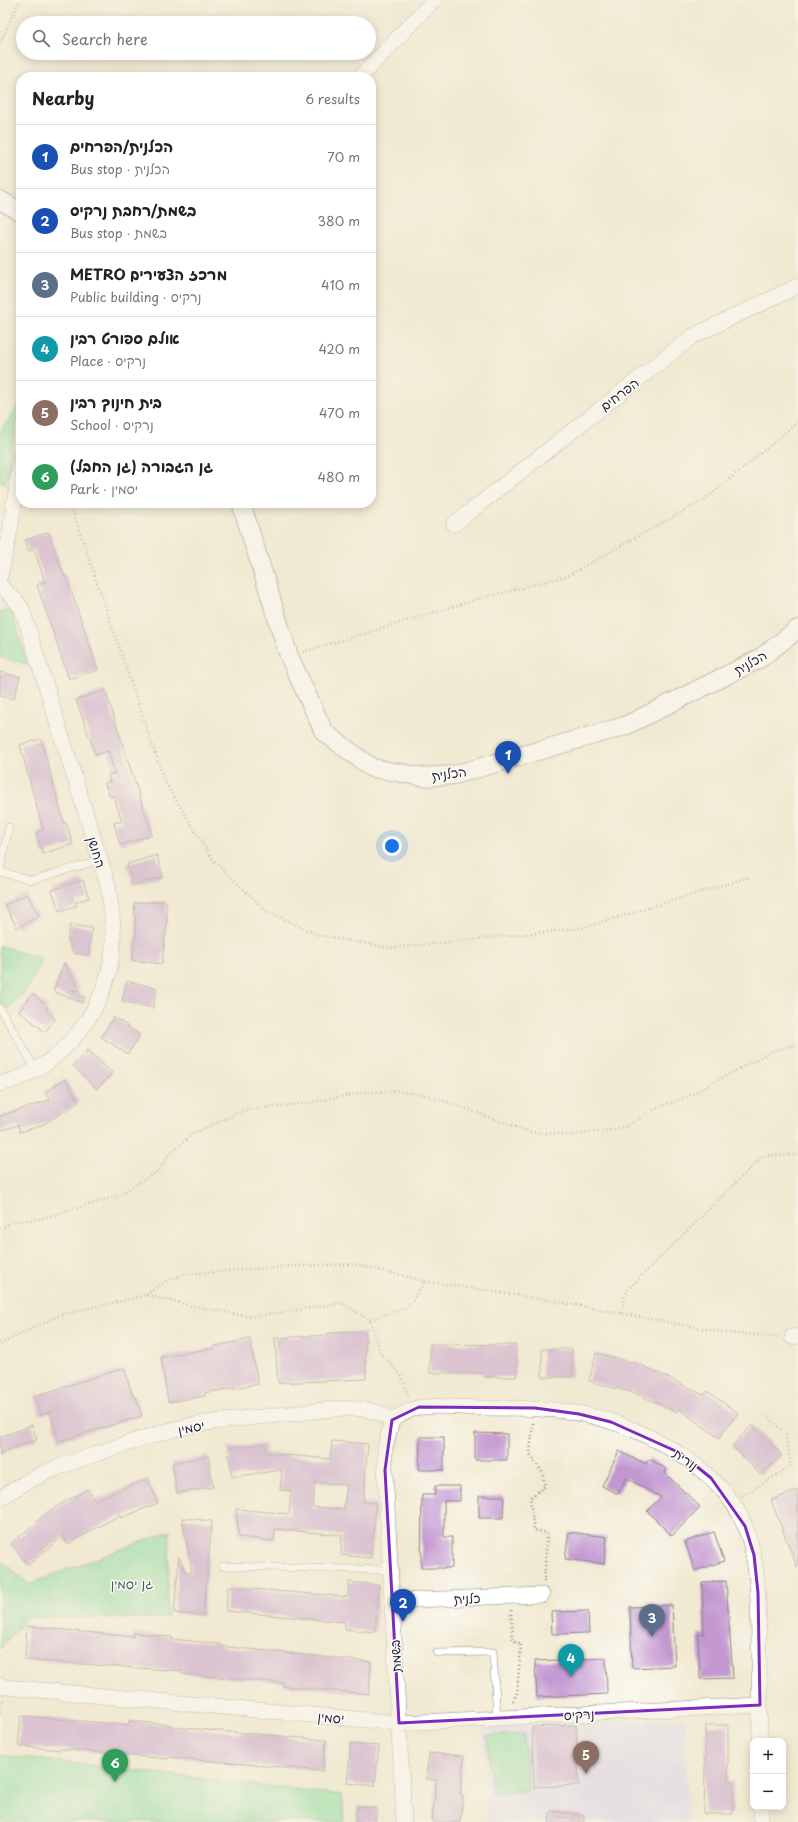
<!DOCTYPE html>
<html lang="en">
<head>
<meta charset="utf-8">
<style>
  body { margin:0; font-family:"Playpen Sans","Playpen Sans Hebrew",sans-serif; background:#f6f6f6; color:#222 }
  .controls { position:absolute; right:12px; bottom:12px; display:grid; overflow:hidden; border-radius:8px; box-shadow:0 2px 10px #0003 }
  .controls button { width:36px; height:36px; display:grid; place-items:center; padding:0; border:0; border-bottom:1px solid #e0e0e0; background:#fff; color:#222; font:20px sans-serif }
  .you { position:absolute; left:392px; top:846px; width:14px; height:14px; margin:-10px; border:3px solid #fff; border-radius:50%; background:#1a73e8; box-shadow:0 0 0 6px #1a73e833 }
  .badge { display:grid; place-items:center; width:26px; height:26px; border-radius:50%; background:#d93025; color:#fff; font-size:13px; font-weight:700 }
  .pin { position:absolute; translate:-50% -33px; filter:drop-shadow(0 1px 2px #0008) }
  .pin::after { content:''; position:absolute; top:21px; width:14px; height:12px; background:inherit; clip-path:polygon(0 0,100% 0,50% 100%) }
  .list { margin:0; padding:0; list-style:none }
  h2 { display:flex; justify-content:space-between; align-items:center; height:52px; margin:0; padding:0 16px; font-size:17px }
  h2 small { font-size:13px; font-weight:400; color:#767676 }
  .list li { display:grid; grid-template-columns:26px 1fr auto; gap:12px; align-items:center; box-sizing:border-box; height:64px; padding:0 16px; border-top:1px solid #e0e0e0 }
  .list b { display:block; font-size:15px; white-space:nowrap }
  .list p { margin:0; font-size:13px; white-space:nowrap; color:#767676 }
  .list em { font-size:13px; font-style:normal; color:#767676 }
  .icon { flex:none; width:22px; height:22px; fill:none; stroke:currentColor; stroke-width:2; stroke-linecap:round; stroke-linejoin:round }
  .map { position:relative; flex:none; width:798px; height:1822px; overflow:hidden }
  .search { position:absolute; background:#fff; box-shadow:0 2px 10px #0003; left:16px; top:16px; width:360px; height:44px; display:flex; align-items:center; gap:10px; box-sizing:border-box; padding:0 14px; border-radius:22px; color:#767676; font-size:15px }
  .panel { position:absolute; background:#fff; box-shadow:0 2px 10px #0003; left:16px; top:72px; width:360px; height:436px; border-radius:16px }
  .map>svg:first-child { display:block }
  .built { fill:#dbd6f7 }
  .grass { fill:url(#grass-tufts); stroke:#54806f }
  .park { fill:#87dfa3; stroke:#54806f }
  .garden { fill:url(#garden-dots); stroke:#54806f }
  .building { fill:#c398d1; fill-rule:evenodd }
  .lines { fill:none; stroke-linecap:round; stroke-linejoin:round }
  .service-casing { stroke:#8a8686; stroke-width:8 }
  .minor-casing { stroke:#8a8686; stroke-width:16 }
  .tertiary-casing { stroke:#8a8686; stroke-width:20 }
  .path { stroke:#8a8686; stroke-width:2.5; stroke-dasharray:1 3; stroke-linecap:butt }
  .service { stroke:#fff; stroke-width:7 }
  .minor { stroke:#fff; stroke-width:15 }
  .tertiary { stroke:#fff; stroke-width:18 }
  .marked { fill:none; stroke:#7b2cbf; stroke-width:3; stroke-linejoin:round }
  .labels { text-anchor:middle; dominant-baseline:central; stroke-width:3; stroke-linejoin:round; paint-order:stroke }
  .street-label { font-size:13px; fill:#22223b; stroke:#fdfcf7 }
  .park-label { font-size:13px; fill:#405b5a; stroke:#fdfcf7 }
</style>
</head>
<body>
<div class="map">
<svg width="798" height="1822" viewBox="0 0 798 1822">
  <defs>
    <pattern id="grass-tufts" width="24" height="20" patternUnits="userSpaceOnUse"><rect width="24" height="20" fill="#87dfa3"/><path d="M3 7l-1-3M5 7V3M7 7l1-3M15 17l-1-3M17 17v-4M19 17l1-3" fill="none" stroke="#74bf8d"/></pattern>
    <pattern id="garden-dots" width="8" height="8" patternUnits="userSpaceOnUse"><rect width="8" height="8" fill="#87dfa3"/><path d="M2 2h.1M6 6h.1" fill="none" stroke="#74bf8d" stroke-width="1.8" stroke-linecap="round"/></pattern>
  </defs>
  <rect width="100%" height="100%" fill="#fdfcf7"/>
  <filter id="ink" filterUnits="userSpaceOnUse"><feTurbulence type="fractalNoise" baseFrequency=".025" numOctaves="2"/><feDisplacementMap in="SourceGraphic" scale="8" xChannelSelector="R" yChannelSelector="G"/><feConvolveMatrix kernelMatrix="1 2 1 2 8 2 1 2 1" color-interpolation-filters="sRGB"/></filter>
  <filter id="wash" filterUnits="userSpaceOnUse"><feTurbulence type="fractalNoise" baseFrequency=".012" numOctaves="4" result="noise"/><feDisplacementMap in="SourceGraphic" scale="16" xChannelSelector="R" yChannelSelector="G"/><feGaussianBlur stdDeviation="0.9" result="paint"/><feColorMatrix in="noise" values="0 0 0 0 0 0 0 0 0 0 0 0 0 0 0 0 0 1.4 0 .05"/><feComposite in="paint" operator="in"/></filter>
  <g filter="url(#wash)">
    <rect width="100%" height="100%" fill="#f1e9d1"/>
    <polygon class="built" points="685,1718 688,1822 487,1822 483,1727"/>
    <path class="grass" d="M0,946l42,13c-10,24 -19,41 -42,54z"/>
    <g class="park">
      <polygon points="20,403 6,483 0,481 0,432"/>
      <polygon points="0,611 8,611 13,615 27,664 0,657"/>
      <polygon points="524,1734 528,1791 492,1793 487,1736"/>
      <polygon points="0,1755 342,1795 344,1822 0,1822"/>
    </g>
    <polygon class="garden" points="170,1531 167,1618 27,1617 0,1649 0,1560 29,1584"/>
    <g id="blocks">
      <g class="building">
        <polygon points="49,532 64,576 66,576 98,670 69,679 37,585 45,582 34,549 29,551 25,540"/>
        <polygon points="0,672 20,677 14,699 0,696"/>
        <polygon points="105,690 152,835 120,845 114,823 122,821 114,796 110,797 105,783 110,782 108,775 115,773 108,751 96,755 76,700"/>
        <polygon points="41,739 64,823 66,823 73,844 43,854 36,833 43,830 20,745"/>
        <polygon points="157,855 163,877 133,885 127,864"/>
        <polygon points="83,880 89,898 76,902 76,906 59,911 52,890"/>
        <polygon points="27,894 39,916 17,928 5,905"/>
        <polygon points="166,901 167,922 162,964 132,960 136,931 134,903"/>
        <polygon points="70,925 92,928 88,955 73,953 68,938"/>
        <polygon points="64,963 80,991 71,989 85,998 82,1003 53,991"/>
        <polygon points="127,981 157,988 153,1008 122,1001"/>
        <polygon points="33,994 48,1007 45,1010 55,1019 45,1032 19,1011"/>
        <polygon points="114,1017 140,1035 128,1054 101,1037"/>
        <polygon points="88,1050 112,1073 97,1089 73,1066"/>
        <polygon points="65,1079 79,1102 42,1125 20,1132 18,1125 0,1131 0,1116 50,1100 45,1092"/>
        <polygon points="365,1332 366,1379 278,1383 275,1338 328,1335 328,1333"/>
        <polygon points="250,1339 258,1384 204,1393 205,1396 168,1402 161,1357 214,1348 214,1346"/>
        <polygon points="430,1344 516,1345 516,1377 484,1377 484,1373 430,1373"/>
        <rect x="542" y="1349" width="30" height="28"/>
        <polygon points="596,1353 639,1364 704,1395 707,1391 738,1413 719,1438 678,1408 677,1412 637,1394 589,1381"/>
        <polygon points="124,1368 133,1397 136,1397 142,1416 59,1441 50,1412 40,1415 35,1396"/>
        <polygon points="32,1425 37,1440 11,1449 0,1455 0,1437"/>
        <polygon points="752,1425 782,1455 761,1475 732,1446"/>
        <polygon points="475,1433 507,1434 507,1460 475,1460"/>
        <polygon points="420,1437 444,1437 444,1470 419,1470"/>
        <path d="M332,1441l36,3 -5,58 13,1 -5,55 -30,-3 1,-20 -67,-6 -1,12 -35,-4 -3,-28 53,5 2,-23 -11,-1 2,-20 -50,7 -4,-29 37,-4 1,9 64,6zM315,1482l32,3 -3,24 -32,-2z"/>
        <polygon points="619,1451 646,1464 649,1459 667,1469 665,1473 700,1507 672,1536 647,1511 661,1497 626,1478 618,1494 602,1486"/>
        <polygon points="208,1456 213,1487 177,1493 172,1463"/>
        <polygon points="148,1479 158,1503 121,1518 120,1515 68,1544 63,1536 28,1565 11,1544 49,1511 88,1489 95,1500"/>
        <polygon points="435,1486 460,1486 460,1501 444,1501 444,1537 452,1537 452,1568 421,1568 422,1495 435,1495"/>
        <polygon points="798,1490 798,1567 797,1567 771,1500"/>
        <polygon points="479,1496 504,1496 503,1518 479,1518"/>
        <polygon points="182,1518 212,1521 203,1616 174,1613 179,1557 186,1573 192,1572"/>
        <polygon points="569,1532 607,1537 604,1564 565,1559"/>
        <polygon points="714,1532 724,1561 695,1571 685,1542"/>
        <polygon points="726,1581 733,1678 700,1679 698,1634 704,1634 702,1582"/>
        <polygon points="349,1582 379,1585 375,1632 345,1629 345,1622 226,1611 228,1587 348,1597"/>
        <polygon points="672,1605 675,1666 632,1668 630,1607"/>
        <polygon points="588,1611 589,1633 552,1634 551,1612"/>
        <polygon points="27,1626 133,1637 133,1633 172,1637 172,1639 220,1644 220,1646 371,1662 369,1694 283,1686 284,1683 182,1674 182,1671 25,1660"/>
        <polygon points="606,1658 607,1694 537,1697 535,1661"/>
        <polygon points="21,1716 129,1725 129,1721 171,1725 171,1727 326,1740 323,1771 168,1757 168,1759 61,1749 61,1750 18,1746"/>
        <polygon points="576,1725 579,1785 534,1787 532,1727"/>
        <polygon points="706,1725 728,1725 728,1781 733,1781 733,1814 704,1814"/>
        <polygon points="351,1744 379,1746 375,1786 347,1783"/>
        <polygon points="429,1753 464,1756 460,1794 463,1795 460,1822 432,1822 436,1780 426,1779"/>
        <polygon points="357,1806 377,1808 375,1822 356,1822"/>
        <polygon points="551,1811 584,1815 584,1822 549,1822"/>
      </g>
    </g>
  </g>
  <g filter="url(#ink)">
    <use href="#blocks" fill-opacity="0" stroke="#8a8686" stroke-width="1"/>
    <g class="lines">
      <defs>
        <g id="service">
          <polyline points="0,869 9,827"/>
          <polyline points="0,872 32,880 100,860"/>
          <polyline points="0,1008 36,1070"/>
          <polyline points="223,1566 390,1570"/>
          <polyline points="437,1653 493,1652 497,1718"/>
        </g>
        <g id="minor">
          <polyline points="360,77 434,0"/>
          <polyline points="454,524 693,336 798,286"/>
          <polyline points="0,576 11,526 21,457"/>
          <path d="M0,585l17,17 5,7 86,276c3,20 6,40 5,61 -5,63 -51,123 -113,138"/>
          <polyline points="792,1337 798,1336"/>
          <path d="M392,1420c8,-5 16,-10 25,-12 14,-4 49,0 65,0 32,0 64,0 95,5 60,10 145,54 168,113 14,36 13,76 14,113 0,34 1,68 1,102"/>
          <polyline points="392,1420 385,1448 385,1470 404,1822"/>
          <path d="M0,1499c29,-22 62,-34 96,-45 32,-11 65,-23 99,-29 34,-6 69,-8 103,-12 31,-3 67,-12 94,7"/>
          <polyline points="392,1601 542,1595"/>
          <polyline points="0,1685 6,1687 399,1723 760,1705"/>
          <polyline points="761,1807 761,1822"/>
        </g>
        <g id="tertiary">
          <polyline points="0,200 21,212"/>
          <polyline points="241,503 289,656 324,732 372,768 424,777 454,775 625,726 759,659 798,629"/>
        </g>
      </defs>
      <use href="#service" class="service-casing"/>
      <use href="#minor" class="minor-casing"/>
      <use href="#tertiary" class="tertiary-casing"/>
      <g class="path">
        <polyline points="0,43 20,0"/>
        <polyline points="70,503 165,782 213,860 265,910 318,935 391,948 582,928 750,877"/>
        <polyline points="303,652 475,600 567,576 707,498 798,422"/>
        <polyline points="0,1228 16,1221 40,1219 118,1196 159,1170 168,1156 192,1134 244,1110 309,1103 365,1092 397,1091 430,1096 530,1132 571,1135 611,1130 627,1126 655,1109 693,1094 772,1051 798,1044"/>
        <polyline points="146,1295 166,1281 184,1274 295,1266 354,1264 425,1281 554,1301 727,1333 780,1337"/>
        <polyline points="621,1313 627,1290 763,1156 798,1155"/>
        <polyline points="370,1320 409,1306 425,1281"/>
        <polyline points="0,1344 60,1315 146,1295 193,1306 251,1317 342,1303 370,1320 381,1354 400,1374 409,1397"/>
        <polyline points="533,1423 530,1454 542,1472 545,1486 530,1498 534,1530 547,1533 544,1582"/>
        <polyline points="742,1496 791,1466 786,1435 767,1415"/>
        <polyline points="511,1610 513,1640 521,1644 517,1693 512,1703"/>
        <polyline points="0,1713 3,1700"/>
      </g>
      <use href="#service" class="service"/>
      <use href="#minor" class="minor"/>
      <use href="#tertiary" class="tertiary"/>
    </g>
  </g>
  <path d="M0 0H798V1822H0ZM419,1407l116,1 44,6 32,8 69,31 31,25 34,48 9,29 4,38 2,112 -361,18 -14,-253 7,-50z" fill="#f1e9d1" fill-opacity=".55" fill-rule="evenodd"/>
  <path class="marked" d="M419,1407l116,1 44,6 32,8 69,31 31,25 34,48 9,29 4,38 2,112 -361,18 -14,-253 7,-50z"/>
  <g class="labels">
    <g class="street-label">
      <text transform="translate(619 394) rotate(-38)">הפרחים</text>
      <text transform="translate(750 662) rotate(-30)">הכלנית</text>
      <text transform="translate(449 773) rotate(-8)">הכלנית</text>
      <text transform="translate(97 852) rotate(73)">החושן</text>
      <text transform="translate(191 1427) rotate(-12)">יסמין</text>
      <text transform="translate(686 1459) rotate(36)">נורית</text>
      <text transform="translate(467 1598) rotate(-2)">כלנית</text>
      <text transform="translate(395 1656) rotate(-93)">בשמת</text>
      <text transform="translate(579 1714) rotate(-3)">נרקיס</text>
      <text transform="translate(331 1717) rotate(5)">יסמין</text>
    </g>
    <g class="park-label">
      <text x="132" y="1583">גן יסמין</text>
    </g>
  </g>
</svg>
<div class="controls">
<button>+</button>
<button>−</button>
</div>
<div class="you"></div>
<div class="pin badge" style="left:508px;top:774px;background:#1a4fb4">1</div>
<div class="pin badge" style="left:403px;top:1622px;background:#1a4fb4">2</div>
<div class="pin badge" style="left:652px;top:1637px;background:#5c6f8a">3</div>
<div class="pin badge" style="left:571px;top:1677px;background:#0f9aa8">4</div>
<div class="pin badge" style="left:586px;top:1774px;background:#8d6e63">5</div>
<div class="pin badge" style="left:115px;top:1782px;background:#2e9e5b">6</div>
<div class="search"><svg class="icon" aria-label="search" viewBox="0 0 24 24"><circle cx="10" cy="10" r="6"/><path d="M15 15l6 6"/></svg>Search here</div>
<section class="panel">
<h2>Nearby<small>6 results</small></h2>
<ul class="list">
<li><span class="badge" style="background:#1a4fb4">1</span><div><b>הכלנית/הפרחים</b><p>Bus stop · הכלנית</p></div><em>70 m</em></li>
<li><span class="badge" style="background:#1a4fb4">2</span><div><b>בשמת/רחבת נרקיס</b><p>Bus stop · בשמת</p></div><em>380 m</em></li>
<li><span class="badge" style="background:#5c6f8a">3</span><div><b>METRO מרכז הצעירים</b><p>Public building · נרקיס</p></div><em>410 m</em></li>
<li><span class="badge" style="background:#0f9aa8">4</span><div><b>אולם ספורט רבין</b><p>Place · נרקיס</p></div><em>420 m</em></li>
<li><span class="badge" style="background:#8d6e63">5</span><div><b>בית חינוך רבין</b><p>School · נרקיס</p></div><em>470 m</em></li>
<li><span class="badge" style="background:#2e9e5b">6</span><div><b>גן הגבורה (גן החבל)</b><p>Park · יסמין</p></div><em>480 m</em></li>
</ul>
</section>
</div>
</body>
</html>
